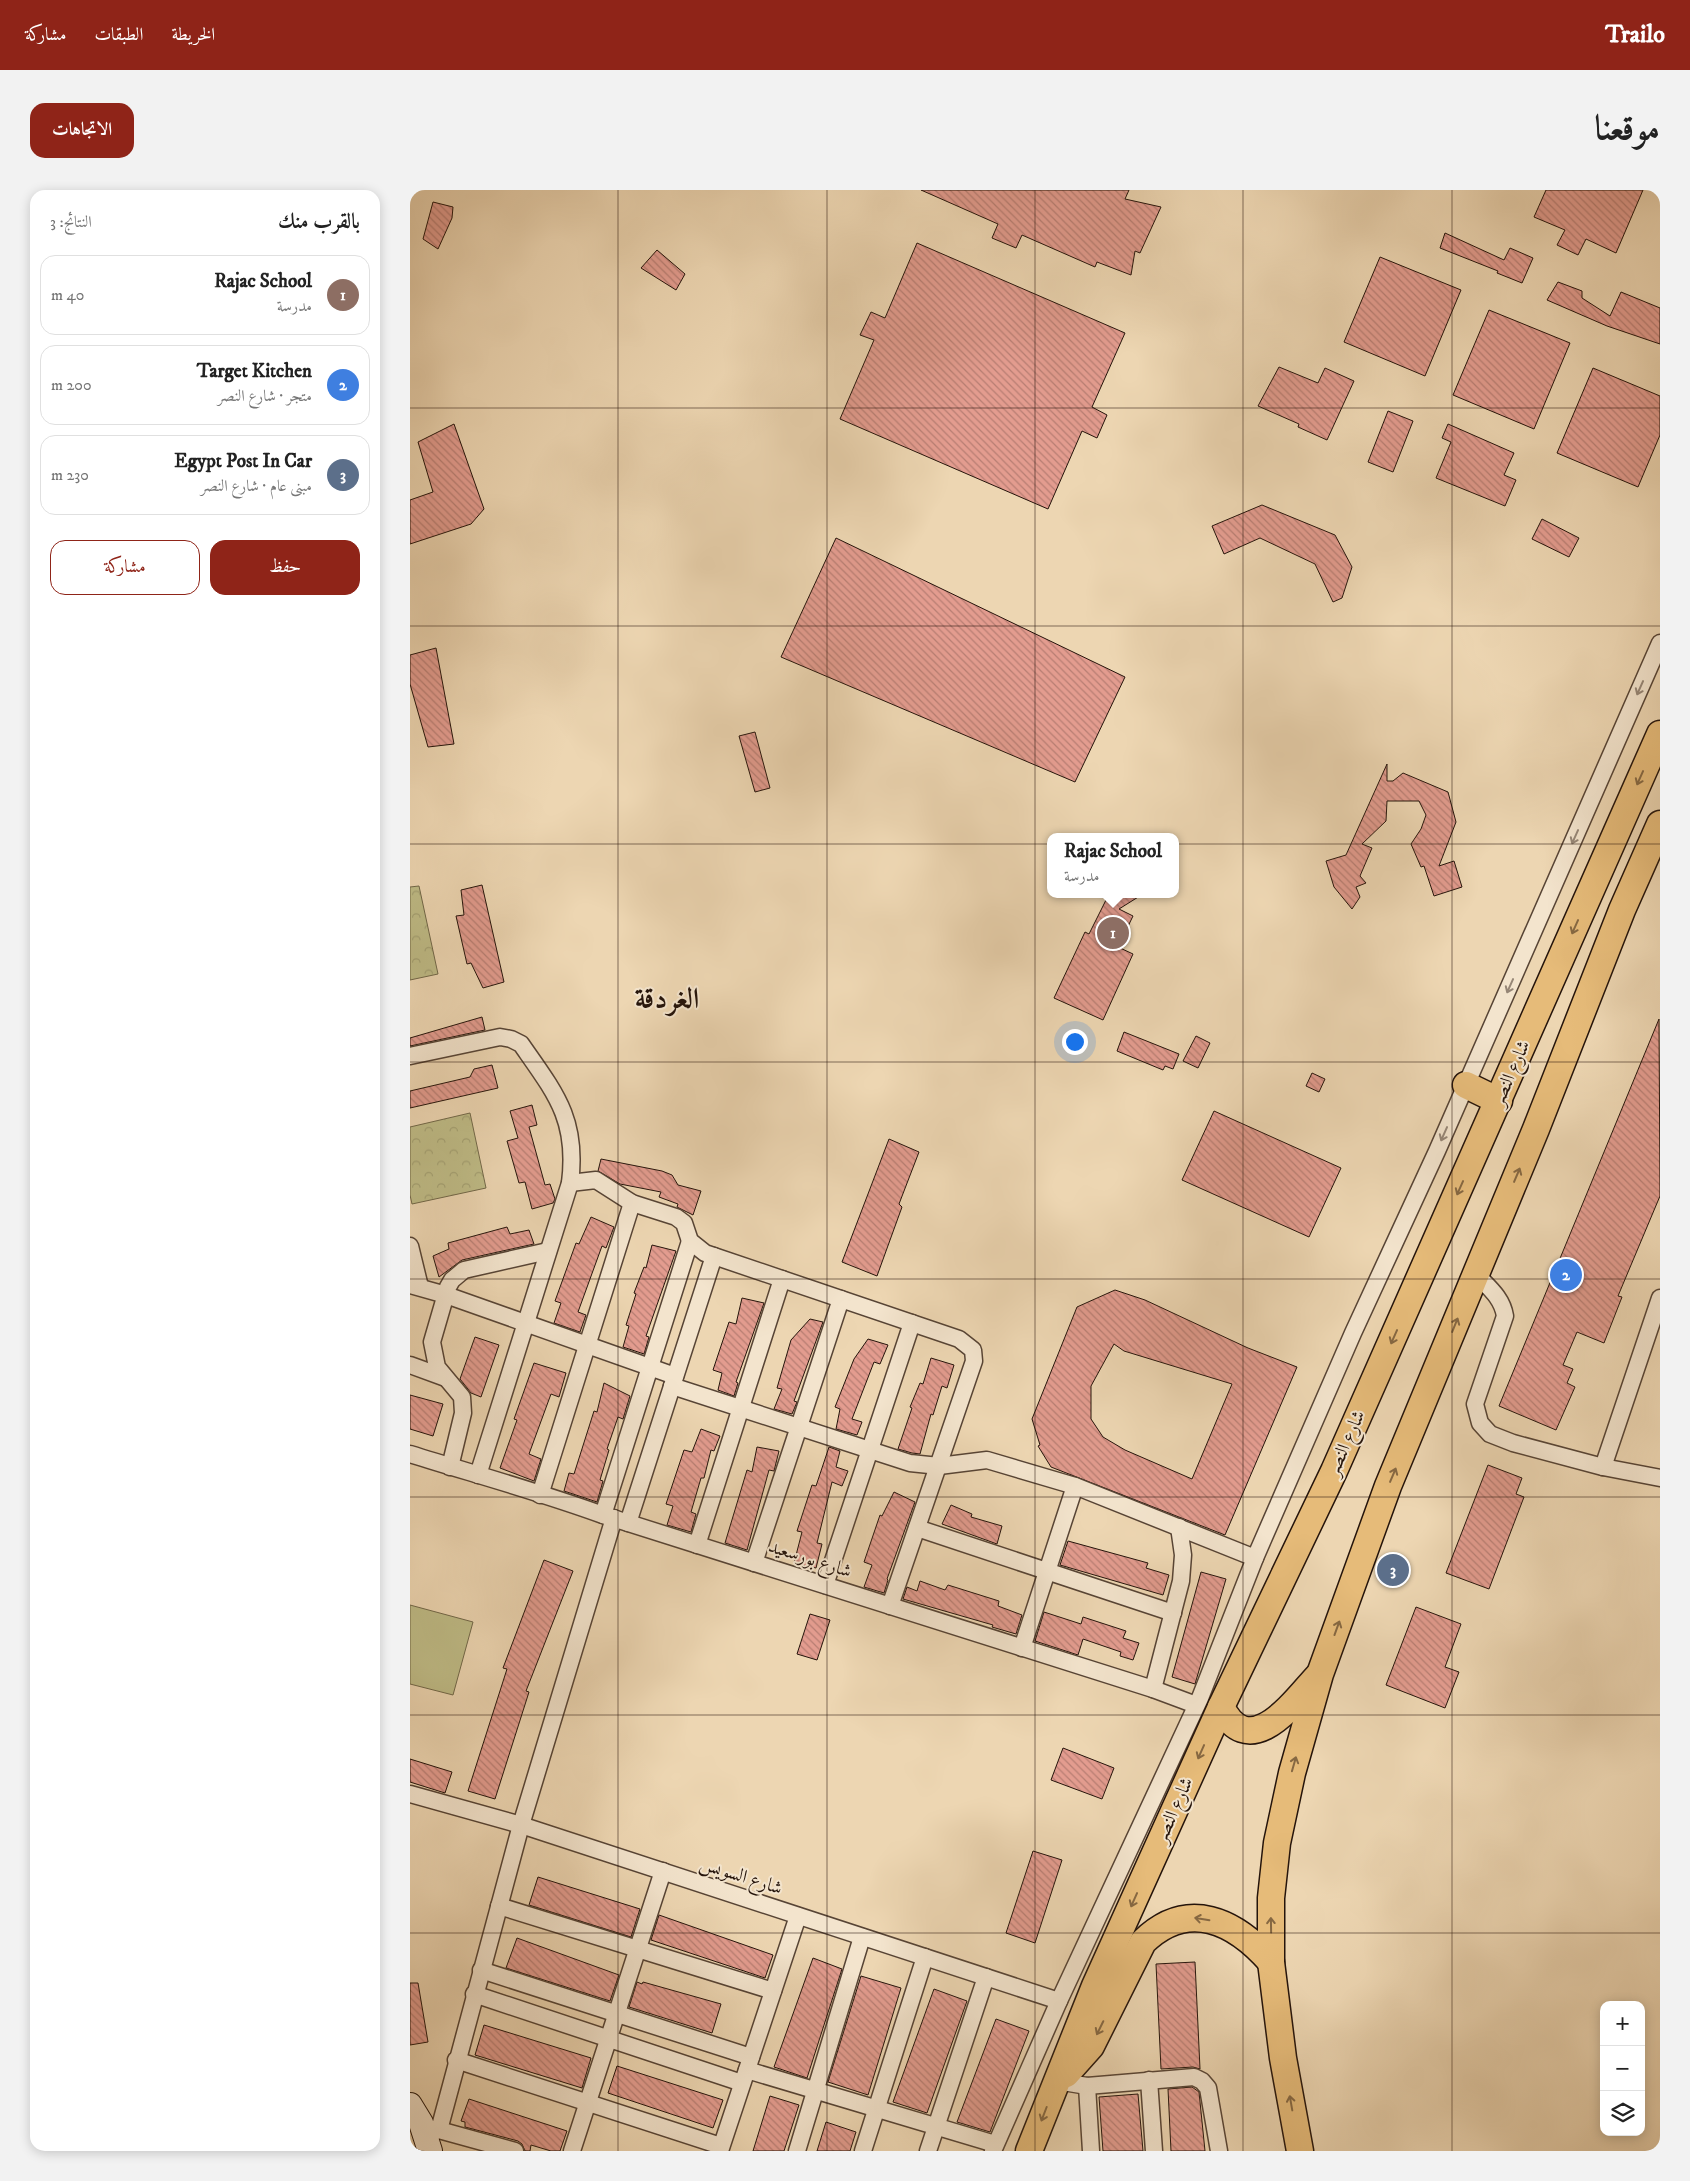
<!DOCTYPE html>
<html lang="ar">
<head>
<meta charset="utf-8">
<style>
  body { margin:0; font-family:"IM FELL DW Pica",Amiri,serif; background:#f2f2f2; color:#222; direction:rtl }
  .controls { position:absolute; right:15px; bottom:15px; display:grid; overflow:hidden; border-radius:10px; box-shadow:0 2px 12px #0003 }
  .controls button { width:45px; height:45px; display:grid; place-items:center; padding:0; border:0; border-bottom:1px solid #e0e0e0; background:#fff; color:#222; font:25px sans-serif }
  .you { position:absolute; left:664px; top:851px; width:18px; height:18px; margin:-12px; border:4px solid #fff; border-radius:50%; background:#1a73e8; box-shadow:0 0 0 8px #1a73e833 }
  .badge { display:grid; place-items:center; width:32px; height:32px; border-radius:50%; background:#8f2418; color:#fff; font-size:16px; font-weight:700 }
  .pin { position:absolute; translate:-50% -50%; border:2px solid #fff; box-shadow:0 1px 5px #0006 }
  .popup { position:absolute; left:637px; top:643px; width:132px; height:65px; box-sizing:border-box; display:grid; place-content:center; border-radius:10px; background:#fff; filter:drop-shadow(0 1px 4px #0005); font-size:16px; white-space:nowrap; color:#767676 }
  .popup b { font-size:19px; color:#222 }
  .popup::after { content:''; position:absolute; left:50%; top:100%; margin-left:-10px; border:10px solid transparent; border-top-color:#fff }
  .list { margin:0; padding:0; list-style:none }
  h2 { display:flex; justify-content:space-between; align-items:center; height:65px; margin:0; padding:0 20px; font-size:21px }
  h2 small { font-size:16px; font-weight:400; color:#767676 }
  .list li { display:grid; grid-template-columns:32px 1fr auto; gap:15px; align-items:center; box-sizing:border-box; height:80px; margin:0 10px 10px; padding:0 10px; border:1px solid #e0e0e0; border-radius:15px }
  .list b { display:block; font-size:19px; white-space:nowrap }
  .list p { margin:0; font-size:16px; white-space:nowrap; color:#767676 }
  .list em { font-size:16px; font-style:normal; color:#767676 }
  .actions { display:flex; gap:10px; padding:15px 20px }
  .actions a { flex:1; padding:11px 0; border:1px solid #8f2418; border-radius:15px; text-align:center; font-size:18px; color:#8f2418 }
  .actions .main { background:#8f2418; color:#fff }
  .icon { flex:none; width:28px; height:28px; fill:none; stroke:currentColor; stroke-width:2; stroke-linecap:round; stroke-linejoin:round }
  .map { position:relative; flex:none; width:1250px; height:1961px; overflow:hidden; direction:ltr; border-radius:15px }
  header { display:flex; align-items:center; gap:30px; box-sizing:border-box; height:70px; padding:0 25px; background:#8f2418; color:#fff }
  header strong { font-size:24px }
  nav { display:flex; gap:28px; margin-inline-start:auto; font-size:18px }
  .intro { display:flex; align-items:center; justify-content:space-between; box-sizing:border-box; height:120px; padding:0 30px }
  h1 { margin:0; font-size:35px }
  .button { padding:12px 22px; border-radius:15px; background:#8f2418; color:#fff; font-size:18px; font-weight:700 }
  main { display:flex; gap:30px; padding:0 30px }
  aside { flex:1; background:#fff; border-radius:15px; box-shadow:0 2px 12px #0003 }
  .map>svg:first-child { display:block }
  .park { fill:url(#park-crowns); stroke:#726849 }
  .pitch { fill:#bfbc87; stroke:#726849 }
  .building { fill:url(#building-back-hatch); stroke:#25140b; fill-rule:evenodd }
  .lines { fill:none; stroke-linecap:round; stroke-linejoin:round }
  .street-casing { stroke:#574435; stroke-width:19 }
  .secondary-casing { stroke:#25140b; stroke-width:26 }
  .primary-casing { stroke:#25140b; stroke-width:29 }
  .street { stroke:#f3e4cd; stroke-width:16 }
  .secondary { stroke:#f3e4cd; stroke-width:24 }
  .primary { stroke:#e6bb79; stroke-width:26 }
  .oneway { stroke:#968676 }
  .oneway2 { stroke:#866842 }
  .grid { fill:none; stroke:#25140b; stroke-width:1; stroke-opacity:0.55 }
  .labels { text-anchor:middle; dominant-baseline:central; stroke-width:4; stroke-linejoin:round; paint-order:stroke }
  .street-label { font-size:19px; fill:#25140b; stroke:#f3e4cd }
  .town-label { font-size:29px; font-weight:bold; fill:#25140b; stroke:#f3e4cd }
</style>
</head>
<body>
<header>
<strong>Trailo</strong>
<nav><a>الخريطة</a><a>الطبقات</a><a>مشاركة</a></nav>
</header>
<div class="intro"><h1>موقعنا</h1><a class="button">الاتجاهات</a></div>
<main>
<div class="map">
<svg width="1250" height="1961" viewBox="0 0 1250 1961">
  <defs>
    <pattern id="park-crowns" width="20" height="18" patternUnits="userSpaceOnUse" patternTransform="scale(1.25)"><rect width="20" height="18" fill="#bfbc87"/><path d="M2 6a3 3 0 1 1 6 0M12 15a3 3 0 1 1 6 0" fill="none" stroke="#a4a173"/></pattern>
    <pattern id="building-back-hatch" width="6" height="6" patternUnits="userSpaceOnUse" patternTransform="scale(1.25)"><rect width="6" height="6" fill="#e39c8f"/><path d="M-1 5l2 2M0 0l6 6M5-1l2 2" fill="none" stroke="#b87e73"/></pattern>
  </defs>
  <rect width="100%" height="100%" fill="#edd6b2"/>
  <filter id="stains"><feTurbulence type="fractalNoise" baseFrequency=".004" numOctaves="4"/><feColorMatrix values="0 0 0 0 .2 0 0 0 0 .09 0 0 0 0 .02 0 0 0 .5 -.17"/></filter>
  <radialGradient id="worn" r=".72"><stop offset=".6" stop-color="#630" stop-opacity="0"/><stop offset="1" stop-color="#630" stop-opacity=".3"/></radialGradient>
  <g class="park">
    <polygon points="9,696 28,784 0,790 0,697"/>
    <polygon points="60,923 76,998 2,1014 0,1005 0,937"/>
  </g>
  <polygon class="pitch" points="0,1415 63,1432 43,1505 0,1494"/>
  <g class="building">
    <polygon points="511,0 719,0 715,9 751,17 730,63 725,61 721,85 687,72 685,77 612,45 606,58 582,48 588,34"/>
    <polygon points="1136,0 1233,0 1206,63 1176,49 1168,65 1147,55 1155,40 1124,27"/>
    <polygon points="23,12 43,17 42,28 28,59 13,49"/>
    <polygon points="1035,43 1094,70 1100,58 1123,68 1112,93 1087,83 1088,81 1030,58"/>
    <polygon points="507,53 715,143 682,217 697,225 687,248 672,241 638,319 430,229 464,150 450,145 461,122 475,128"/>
    <polygon points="247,60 275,84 266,100 231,78"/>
    <polygon points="970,67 1051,100 1015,186 934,152"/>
    <polygon points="1148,92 1172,101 1172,108 1200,126 1211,102 1250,118 1250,154 1197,136 1137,110"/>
    <polygon points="1079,120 1160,153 1124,239 1043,205"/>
    <polygon points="869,177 908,193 915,178 944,191 917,250 888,237 889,234 848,216"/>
    <polygon points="1183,178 1250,206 1250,245 1228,297 1147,263"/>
    <polygon points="978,221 1003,231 983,282 958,272"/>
    <polygon points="44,234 74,319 61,334 0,354 0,310 23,302 8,252"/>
    <polygon points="1038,234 1104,263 1094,285 1106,290 1095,316 1026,288 1041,252 1032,248"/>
    <polygon points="852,315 925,345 942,377 932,408 923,412 905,374 850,348 814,364 802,336"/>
    <polygon points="1132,329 1169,348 1159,367 1122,349"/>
    <polygon points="426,348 715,487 665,592 371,467"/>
    <polygon points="26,458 44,554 18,557 0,494 0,465"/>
    <polygon points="345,542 360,598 345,602 329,546"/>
    <polygon points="977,574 977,591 983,591 993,583 1038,602 1046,632 1029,676 1044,671 1052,697 1024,706 1014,676 1011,677 1001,654 1011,639 1016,625 1009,611 977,611 976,631 952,654 962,658 950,686 956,693 946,697 950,707 942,719 924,697 916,671 936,665"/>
    <polygon points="72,695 94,792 73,798 61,773 57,774 46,726 54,725 51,700"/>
    <polygon points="699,704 733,704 709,719 723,726 708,757 723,764 693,830 644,808 675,742 679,744"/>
    <polygon points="72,827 75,840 0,856 0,848"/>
    <polygon points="1249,829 1250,1006 1208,1106 1212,1107 1194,1153 1167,1142 1153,1175 1163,1179 1157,1193 1165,1197 1146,1240 1089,1216"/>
    <polygon points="714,842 769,864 763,879 755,876 753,880 707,861"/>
    <polygon points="786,846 800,853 788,878 773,871"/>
    <polygon points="82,875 88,898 0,918 0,901 60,887 64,879"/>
    <polygon points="902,883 915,889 909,902 896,896"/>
    <polygon points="122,915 127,935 119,937 135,995 140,994 145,1009 143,1013 122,1019 115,992 109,993 97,951 108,948 100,921"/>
    <polygon points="804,921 931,978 899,1047 772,990"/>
    <polygon points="479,949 509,962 489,1014 492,1017 467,1086 432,1072"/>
    <polygon points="191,969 252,981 262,985 268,995 291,1001 283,1025 267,1017 268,1014 249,1007 251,1002 210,994 188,981"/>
    <polygon points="181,1027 204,1037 196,1058 192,1056 168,1122 176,1125 170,1142 144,1133 151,1113 145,1111 166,1053 169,1054"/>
    <polygon points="97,1037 100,1044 119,1040 124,1054 52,1070 29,1087 23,1066 39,1059 38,1053"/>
    <polygon points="242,1055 266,1061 236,1146 239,1147 234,1164 213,1157 219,1136 216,1135 226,1104 224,1103 234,1077 236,1078"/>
    <path d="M705,1100l30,10 103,48 49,19 -72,168 -174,-68 -13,-21 2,-1 -8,-26 45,-112zM704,1154l10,7 108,33 -40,95 -67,-29 -22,-13 -12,-18v-33z"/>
    <polygon points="332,1108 354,1113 326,1192 328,1193 324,1206 308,1200 312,1183 303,1180 319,1132 326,1134"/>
    <polygon points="400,1129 413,1132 384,1211 387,1212 382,1224 364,1219 372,1199 367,1198 381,1150"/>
    <polygon points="65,1147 89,1155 71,1207 61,1203 50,1189"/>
    <polygon points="458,1149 478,1155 470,1174 464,1172 442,1229 452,1232 447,1245 426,1239 430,1219 425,1217 444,1169"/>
    <polygon points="521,1168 544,1175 537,1198 532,1196 523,1225 521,1224 510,1264 502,1263 488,1259 502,1218 500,1217 510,1193 513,1194"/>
    <polygon points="124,1173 156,1183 149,1207 141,1204 119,1264 131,1269 124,1291 90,1278 107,1230 104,1229"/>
    <polygon points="194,1193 220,1206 213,1229 208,1227 197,1259 199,1260 190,1290 193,1291 187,1312 154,1301 159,1283 164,1284 184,1221 187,1222"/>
    <polygon points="0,1205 33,1214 23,1246 0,1239"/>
    <polygon points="291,1239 310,1246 304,1261 301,1260 294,1288 291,1288 281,1322 286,1324 281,1342 257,1335 263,1316 256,1314 274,1260 282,1262"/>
    <polygon points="347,1257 369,1261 364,1281 359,1280 337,1360 315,1353 337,1280 342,1282"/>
    <polygon points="419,1257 430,1261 426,1277 438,1281 432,1296 422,1292 407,1353 412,1354 406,1378 384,1373 392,1342 387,1341 402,1295 406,1296"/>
    <polygon points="1078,1275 1112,1288 1106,1304 1114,1307 1079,1399 1036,1383"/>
    <polygon points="484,1302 505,1312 477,1389 478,1390 474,1403 454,1397 462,1375 454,1372 470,1325 472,1326"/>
    <polygon points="541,1315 562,1324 561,1327 592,1336 587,1354 532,1334"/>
    <polygon points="658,1351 738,1373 736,1378 759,1385 753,1405 650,1375"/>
    <polygon points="134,1370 163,1381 116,1501 119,1502 85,1609 58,1601 97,1479 93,1478"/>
    <polygon points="791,1382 816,1389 785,1494 762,1487"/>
    <polygon points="510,1391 535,1400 538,1395 589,1411 588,1416 612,1425 606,1444 582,1437 583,1435 493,1409 497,1397 507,1401"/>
    <polygon points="1006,1417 1051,1434 1035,1477 1049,1482 1035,1518 976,1495"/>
    <polygon points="634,1422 671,1434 673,1427 716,1441 713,1448 729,1453 723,1470 710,1466 711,1462 673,1449 668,1465 625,1451"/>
    <polygon points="400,1424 420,1430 407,1470 387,1464"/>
    <polygon points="653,1558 704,1578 692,1609 641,1590"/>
    <polygon points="0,1569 42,1582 35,1603 0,1592"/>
    <polygon points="623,1661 652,1670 625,1753 596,1743"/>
    <polygon points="128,1687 230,1719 221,1747 119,1715"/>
    <polygon points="249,1725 363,1765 355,1788 241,1750"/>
    <polygon points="107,1748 209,1785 200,1811 96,1778"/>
    <polygon points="403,1768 432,1779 397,1888 364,1877"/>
    <polygon points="785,1772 790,1879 783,1877 751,1879 746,1774"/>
    <polygon points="451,1786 491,1798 458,1905 418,1892"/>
    <polygon points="227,1792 232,1794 233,1792 311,1814 302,1843 219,1817"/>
    <polygon points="0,1793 8,1793 18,1852 0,1855"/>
    <polygon points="524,1799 557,1811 517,1923 483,1912"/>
    <polygon points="586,1829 619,1841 580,1942 547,1932"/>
    <polygon points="74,1835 181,1868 172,1898 65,1865"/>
    <polygon points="207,1876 313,1910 303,1938 198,1903"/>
    <polygon points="782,1897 789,1902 795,1961 761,1961 758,1899"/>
    <polygon points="728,1904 733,1961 693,1961 689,1907"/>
    <polygon points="360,1906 389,1915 374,1961 343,1961"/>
    <polygon points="59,1909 157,1941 150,1961 141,1961 121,1955 120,1961 115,1961 112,1954 108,1951 55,1937 55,1932 51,1931"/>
    <polygon points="416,1932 446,1942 440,1961 407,1961"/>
  </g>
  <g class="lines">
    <defs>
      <g id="street">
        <path d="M0,866l90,-19 11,2 10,5c35,50 57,76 49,139l-92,292"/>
        <polyline points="160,993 186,990 222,1013 266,1027 274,1033 280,1051 295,1063 549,1149 563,1160 564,1171 480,1416"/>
        <polyline points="0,1056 10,1097"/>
        <path d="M1066,1084c12,13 26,23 29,42l-30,88 5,19 10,11 23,9 90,24 57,11"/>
        <polyline points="0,1095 36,1105 265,1186"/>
        <polyline points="0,1175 33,1187"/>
        <polyline points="262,1196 500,1273 529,1276 577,1270 665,1296 845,1368"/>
        <path d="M0,1264c64,20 130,38 193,61l550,174 43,16"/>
        <polyline points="40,1277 53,1223 52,1207 27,1177 22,1152 38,1097 42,1090 54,1080 138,1061"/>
        <polyline points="1193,1277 1250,1108"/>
        <polyline points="130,1305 222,1013"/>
        <polyline points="193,1325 280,1051"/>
        <polyline points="218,1333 304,1066"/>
        <polyline points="507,1338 763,1423"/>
        <polyline points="287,1355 372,1089"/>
        <polyline points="344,1373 431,1109"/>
        <polyline points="415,1395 502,1133"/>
        <polyline points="612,1458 665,1296"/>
        <polyline points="743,1499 771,1391 773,1365 769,1337"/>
        <polyline points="0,1604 111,1635 649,1811"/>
        <polyline points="89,1716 363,1801"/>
        <polyline points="71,1780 341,1867"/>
        <polyline points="64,1804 332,1893"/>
        <polyline points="46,1870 311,1956"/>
        <polyline points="337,1880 585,1954"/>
        <polyline points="739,1890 744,1961"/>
        <polyline points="647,1891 677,1896 784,1887 792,1891 798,1898 809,1961"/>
        <polyline points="677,1896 681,1961"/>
        <polyline points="29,1940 111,1635 204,1328"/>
        <polyline points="21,1943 29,1940 105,1961"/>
        <polyline points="162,1961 253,1681"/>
        <polyline points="310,1961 388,1726"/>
        <polyline points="387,1961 452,1747"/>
        <polyline points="453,1961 515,1767"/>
        <polyline points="518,1961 576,1787"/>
        <polyline points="583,1961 649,1811 790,1508 845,1368 943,1143 1027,961 1250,453"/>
      </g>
      <polyline id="secondary" points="0,1915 11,1933 20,1961"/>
      <g id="primary">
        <polyline points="1056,895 1089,911"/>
        <path d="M811,1517c29,57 73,-5 96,-30"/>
        <path d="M656,1884l25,-28 52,-104c45,-44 92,-21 128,20"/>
        <polyline points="619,1961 685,1796 811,1517 924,1281 1250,544"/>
        <polyline points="890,1961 873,1868 861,1772 861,1708 867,1653 882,1583 910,1484 978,1296 1126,939 1212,720 1250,634"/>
      </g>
    </defs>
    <use href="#street" class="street-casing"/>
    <use href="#secondary" class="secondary-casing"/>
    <use href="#primary" class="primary-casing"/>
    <use href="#street" class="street"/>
    <use href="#secondary" class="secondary"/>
    <use href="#primary" class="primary"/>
  </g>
  <defs><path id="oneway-shaft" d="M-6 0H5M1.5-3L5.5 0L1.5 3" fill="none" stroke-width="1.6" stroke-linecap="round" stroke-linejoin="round" transform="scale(1.25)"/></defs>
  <g class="oneway">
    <use href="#oneway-shaft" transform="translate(1230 498) rotate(114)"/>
    <use href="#oneway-shaft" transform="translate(1165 647) rotate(114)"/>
    <use href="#oneway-shaft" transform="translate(1100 796) rotate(114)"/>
    <use href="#oneway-shaft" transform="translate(1034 944) rotate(114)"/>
  </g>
  <g class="oneway2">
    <use href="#oneway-shaft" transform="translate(1230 588) rotate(114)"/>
    <use href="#oneway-shaft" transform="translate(1165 737) rotate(114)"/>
    <use href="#oneway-shaft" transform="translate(1107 985) rotate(-67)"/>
    <use href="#oneway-shaft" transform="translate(1050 998) rotate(114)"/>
    <use href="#oneway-shaft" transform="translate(1045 1135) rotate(-68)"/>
    <use href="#oneway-shaft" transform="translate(984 1147) rotate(114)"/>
    <use href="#oneway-shaft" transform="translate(983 1285) rotate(-67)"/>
    <use href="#oneway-shaft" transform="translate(927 1438) rotate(-70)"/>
    <use href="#oneway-shaft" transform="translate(791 1562) rotate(114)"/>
    <use href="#oneway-shaft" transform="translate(884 1574) rotate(-74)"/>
    <use href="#oneway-shaft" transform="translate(724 1710) rotate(114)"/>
    <use href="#oneway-shaft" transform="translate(792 1729) rotate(-171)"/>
    <use href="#oneway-shaft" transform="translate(861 1735) rotate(-91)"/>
    <use href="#oneway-shaft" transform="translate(690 1838) rotate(116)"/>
    <use href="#oneway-shaft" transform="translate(881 1913) rotate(-100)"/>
    <use href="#oneway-shaft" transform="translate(634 1924) rotate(111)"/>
  </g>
  <path class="grid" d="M208,0v1961M417,0v1961M625,0v1961M833,0v1961M1042,0v1961M0,218h1250M0,436h1250M0,654h1250M0,872h1250M0,1089h1250M0,1307h1250M0,1525h1250M0,1743h1250"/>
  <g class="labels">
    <g class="street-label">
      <text transform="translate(1101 883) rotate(-66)">شارع النصر</text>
      <text transform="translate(936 1253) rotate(-66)">شارع النصر</text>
      <text transform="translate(400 1369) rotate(18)">شارع بورسعيد</text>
      <text transform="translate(764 1620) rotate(-66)">شارع النصر</text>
      <text transform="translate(331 1686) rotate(18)">شارع السويس</text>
    </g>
    <g class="town-label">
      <text x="257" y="810">الغردقة</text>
    </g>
  </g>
  <rect width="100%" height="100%" filter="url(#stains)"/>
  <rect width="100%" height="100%" fill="url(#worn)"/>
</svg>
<div class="controls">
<button>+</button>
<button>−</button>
<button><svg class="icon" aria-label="layers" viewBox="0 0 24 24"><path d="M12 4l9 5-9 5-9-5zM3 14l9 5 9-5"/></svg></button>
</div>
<div class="you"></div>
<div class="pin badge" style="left:703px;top:743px;background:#8d6e63">1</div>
<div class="popup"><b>Rajac School</b>مدرسة</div>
<div class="pin badge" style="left:1156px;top:1085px;background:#3f7fe0">2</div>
<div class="pin badge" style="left:983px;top:1380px;background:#5c6f8a">3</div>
</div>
<aside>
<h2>بالقرب منك<small>النتائج: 3</small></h2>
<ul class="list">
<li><span class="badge" style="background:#8d6e63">1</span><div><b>Rajac School</b><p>مدرسة</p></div><em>40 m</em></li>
<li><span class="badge" style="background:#3f7fe0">2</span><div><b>Target Kitchen</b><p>متجر · شارع النصر</p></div><em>200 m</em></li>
<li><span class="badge" style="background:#5c6f8a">3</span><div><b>Egypt Post In Car</b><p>مبنى عام · شارع النصر</p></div><em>230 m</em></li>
</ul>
<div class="actions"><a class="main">حفظ</a><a>مشاركة</a></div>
</aside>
</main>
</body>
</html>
